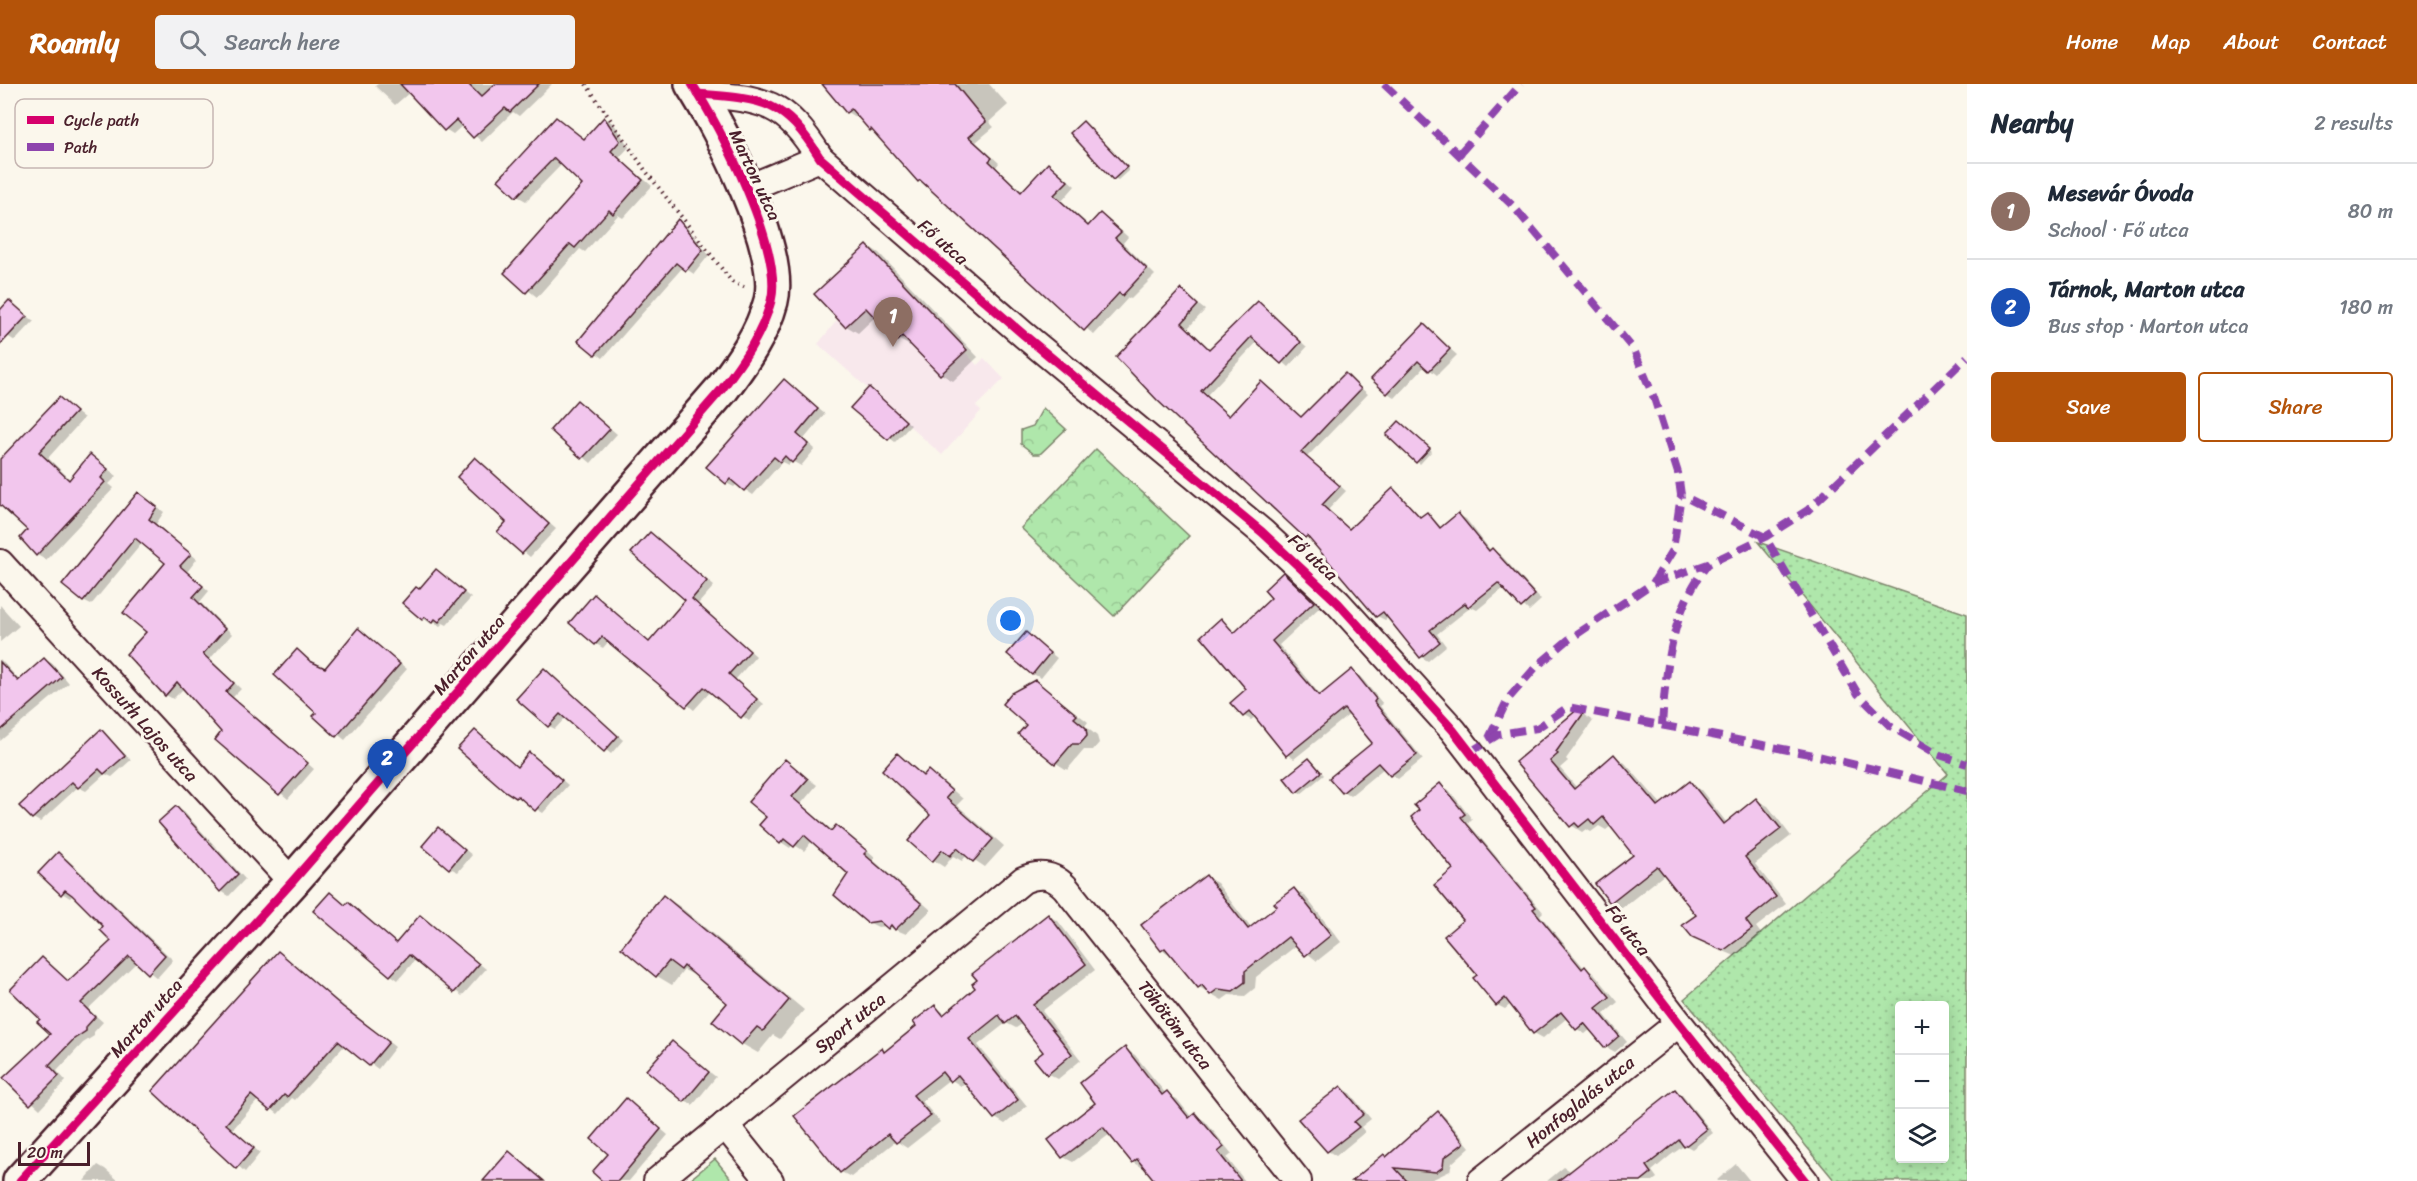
<!DOCTYPE html>
<html lang="en">
<head>
<meta charset="utf-8">
<style>
  body { margin:0; font-family:Sriracha,sans-serif; background:#f2f2f3; color:#1f2937 }
  .controls { position:absolute; right:18px; bottom:18px; display:grid; overflow:hidden; border-radius:6px; box-shadow:0 3px 15px #0003 }
  .controls button { width:54px; height:54px; display:grid; place-items:center; padding:0; border:0; border-bottom:2px solid #e0e1e3; background:#fff; color:#1f2937; font:30px sans-serif }
  .scale { position:absolute; left:18px; bottom:15px; width:72px; box-sizing:border-box; padding-left:6px; border:3px solid #4a1f2b; border-top:0; font-size:16px; line-height:21px; white-space:nowrap; color:#4a1f2b; -webkit-text-stroke:4px #fbf7ec; paint-order:stroke }
  .you { position:absolute; left:1011px; top:537px; width:21px; height:21px; margin:-15px; border:4px solid #fff; border-radius:50%; background:#1a73e8; box-shadow:0 0 0 9px #1a73e833 }
  .badge { display:grid; place-items:center; width:39px; height:39px; border-radius:50%; background:#b45309; color:#fff; font-size:20px; font-weight:700 }
  .pin { position:absolute; translate:-50% -50px; filter:drop-shadow(0 2px 3px #0008) }
  .pin::after { content:''; position:absolute; top:32px; width:21px; height:18px; background:inherit; clip-path:polygon(0 0,100% 0,50% 100%) }
  .list { margin:0; padding:0; list-style:none }
  h2 { display:flex; justify-content:space-between; align-items:center; height:78px; margin:0; padding:0 24px; font-size:26px }
  h2 small { font-size:20px; font-weight:400; color:#747a83 }
  .list li { display:grid; grid-template-columns:39px 1fr auto; gap:18px; align-items:center; box-sizing:border-box; height:96px; padding:0 24px; border-top:2px solid #e0e1e3 }
  .list b { display:block; font-size:22px; white-space:nowrap }
  .list p { margin:0; font-size:20px; white-space:nowrap; color:#747a83 }
  .list em { font-size:20px; font-style:normal; color:#747a83 }
  .actions { display:flex; gap:12px; padding:18px 24px }
  .actions a { flex:1; padding:14px 0; border:2px solid #b45309; border-radius:6px; text-align:center; font-size:21px; color:#b45309 }
  .actions .main { background:#b45309; color:#fff }
  .icon { flex:none; width:33px; height:33px; fill:none; stroke:currentColor; stroke-width:2; stroke-linecap:round; stroke-linejoin:round }
  .map { position:relative; flex:none; width:1967px; height:1097px; overflow:hidden }
  header { display:flex; align-items:center; gap:36px; box-sizing:border-box; height:84px; padding:0 30px; background:#b45309; color:#fff }
  header strong { font-size:28px }
  nav { display:flex; gap:33px; margin-inline-start:auto; font-size:21px }
  .search { width:420px; height:54px; background:#f2f2f3; display:flex; align-items:center; gap:15px; box-sizing:border-box; padding:0 21px; border-radius:6px; color:#747a83; font-size:22px }
  main { display:flex }
  aside { flex:1; background:#fff }
  .map>svg:first-child { display:block }
  .built { fill:#f8e8ec }
  .grass { fill:url(#grass-dots); stroke:#7c836b; stroke-width:1.5; fill-rule:evenodd }
  .park { fill:url(#park-crowns); stroke:#7c836b; stroke-width:1.5 }
  .garden { fill:#afe7ab; stroke:#7c836b; stroke-width:1.5 }
  .shadow { fill:#0003 }
  .building { fill:#f2c6ed; stroke:#4a1f2b; stroke-width:1.5 }
  .lines { fill:none; stroke-linecap:round; stroke-linejoin:round }
  .street-casing { stroke:#4a1f2b; stroke-width:30 }
  .secondary-casing { stroke:#4a1f2b; stroke-width:38 }
  .path { stroke:#4a1f2b; stroke-width:4; stroke-dasharray:1.5 4.5; stroke-linecap:butt }
  .street { stroke:#fbf7ec; stroke-width:26 }
  .secondary { stroke:#fbf7ec; stroke-width:33 }
  .quiet { stroke:#8e44ad; stroke-width:8; stroke-dasharray:15 8; stroke-linecap:butt }
  .cycleway-casing { stroke:#fbf7ec; stroke-width:13 }
  .cycleway { stroke:#d6006c; stroke-width:9 }
  .labels { text-anchor:middle; dominant-baseline:central; stroke-width:6; stroke-linejoin:round; paint-order:stroke }
  .street-label { font-size:18px; fill:#4a1f2b; stroke:#fbf7ec }
  .key { fill:#fbf7ec; stroke:#c6b6b2; stroke-width:1.5 }
  .key-label { font-size:16px; fill:#4a1f2b }
</style>
</head>
<body>
<header>
<strong>Roamly</strong>
<div class="search"><svg class="icon" aria-label="search" viewBox="0 0 24 24"><circle cx="10" cy="10" r="6"/><path d="M15 15l6 6"/></svg>Search here</div>
<nav><a>Home</a><a>Map</a><a>About</a><a>Contact</a></nav>
</header>
<main>
<div class="map">
<svg width="1967" height="1097" viewBox="0 0 1967 1097">
  <defs>
    <pattern id="grass-dots" width="8" height="8" patternUnits="userSpaceOnUse" patternTransform="scale(1.5)"><rect width="8" height="8" fill="#afe7ab"/><path d="M2 2h.1M6 6h.1" fill="none" stroke="#98c693" stroke-width="1.8" stroke-linecap="round"/></pattern>
    <pattern id="park-crowns" width="20" height="18" patternUnits="userSpaceOnUse" patternTransform="scale(1.5)"><rect width="20" height="18" fill="#afe7ab"/><path d="M2 6a3 3 0 1 1 6 0M12 15a3 3 0 1 1 6 0" fill="none" stroke="#98c693"/></pattern>
  </defs>
  <rect width="100%" height="100%" fill="#fbf7ec"/>
  <filter id="ink" filterUnits="userSpaceOnUse"><feTurbulence type="fractalNoise" baseFrequency=".0167" numOctaves="2"/><feDisplacementMap in="SourceGraphic" scale="12" xChannelSelector="R" yChannelSelector="G"/><feConvolveMatrix kernelMatrix="1 2 1 2 8 2 1 2 1" color-interpolation-filters="sRGB"/></filter>
  <g filter="url(#ink)">
    <polygon class="built" points="867,161 967,266 965,268 977,281 984,274 1004,295 976,322 981,327 942,371 818,260 838,235 814,210"/>
    <path class="grass" d="M1758,458l209,72v567h-132l-151,-182 264,-225zM1900,922h44v152h-44z"/>
    <g class="park">
      <polygon points="1043,324 1066,345 1040,370 1034,370 1021,360 1021,346 1033,342"/>
      <polygon points="1096,365 1189,452 1114,532 1021,444"/>
    </g>
    <polygon class="garden" points="715,1075 733,1097 688,1097"/>
    <g class="shadow">
      <polygon points="378,0 552,0 519,32 513,28 482,58 463,41 453,50 445,45 410,8 395,21 375,2"/>
      <polygon points="824,0 989,0 1008,21 989,38 994,43 976,58 999,79 996,83 1023,108 1048,81 1056,85 1075,102 1062,117 1090,142 1100,131 1108,135 1128,153 1123,159 1155,191 1131,215 1128,214 1094,251 928,101 919,97 858,30 855,33 847,28"/>
      <polygon points="605,34 614,40 629,63 619,74 652,102 623,134 618,131 585,168 580,165 537,213 506,189 585,100 562,80 526,117 517,112 556,35 585,56"/>
      <polygon points="1086,41 1129,86 1118,96 1114,94"/>
      <polygon points="678,137 685,141 709,171 694,190 683,183 603,274 580,257"/>
      <polygon points="868,162 879,169 978,273 953,297 941,290 912,260 910,262 898,255 876,232 858,249 846,242"/>
      <polygon points="1181,207 1205,226 1188,244 1211,266 1258,219 1307,263 1289,283 1258,257 1207,311 1231,333 1262,299 1302,334 1345,291 1368,310 1307,373 1346,407 1328,426 1350,446 1394,406 1422,434 1427,429 1442,444 1458,431 1466,435 1491,467 1500,470 1541,516 1529,527 1504,504 1477,526 1471,523 1437,550 1446,562 1428,577 1421,573 1389,533 1385,536 1377,532 1312,456 1159,316"/>
      <polygon points="9,218 34,237 15,257 0,247 0,228"/>
      <polygon points="1424,242 1457,271 1437,291 1425,282 1395,314 1388,309"/>
      <polygon points="784,297 825,330 804,355 815,365 801,382 792,377 788,381 782,378 753,411 737,400 734,403 726,399"/>
      <polygon points="869,305 911,341 895,358 852,324"/>
      <polygon points="59,315 84,334 48,374 71,396 91,372 117,392 109,400 114,404 46,476 37,471 29,446 0,419 0,377"/>
      <polygon points="578,317 617,350 591,379 552,346"/>
      <polygon points="1403,341 1432,367 1420,380 1388,351"/>
      <polygon points="475,375 556,445 530,473 499,447 508,438"/>
      <polygon points="138,409 164,428 156,440 197,475 187,488 209,507 200,518 232,550 210,575 241,605 232,614 314,685 288,715 217,655 223,648 184,604 173,615 166,611 148,548 167,478 143,458 91,521 83,517"/>
      <polygon points="650,450 714,502 698,520 756,572 735,596 764,620 749,637 711,607 694,626 609,557 603,564 596,560 601,516 650,559 687,516"/>
      <polygon points="437,487 471,514 447,541 443,539 440,542 432,537 431,540 404,519 420,507"/>
      <polygon points="1283,490 1320,523 1279,561 1321,612 1352,587 1359,591 1383,620 1380,622 1423,675 1398,695 1384,684 1350,712 1343,707 1375,659 1350,630 1294,675 1287,670 1256,632 1251,636 1244,632 1248,606 1222,536 1236,549 1273,514"/>
      <polygon points="0,521 19,542 0,558"/>
      <polygon points="359,546 407,585 345,656 315,632 318,628 297,567 325,586"/>
      <polygon points="1026,550 1057,574 1041,594 1033,590"/>
      <polygon points="0,575 20,597 44,575 53,580 69,599 0,657"/>
      <polygon points="544,586 623,656 611,670 566,633 555,645 549,642"/>
      <polygon points="1035,597 1088,638 1085,642 1097,652 1099,659 1093,666 1084,666 1067,686 1056,679"/>
      <polygon points="1578,627 1593,637 1566,675 1568,677 1560,684 1577,704 1614,672 1625,679 1662,721 1690,699 1701,706 1727,739 1756,716 1768,722 1791,752 1755,780 1786,820 1756,843 1762,851 1735,872 1705,859 1698,831 1665,790 1622,824 1611,818 1635,771 1611,742 1606,746 1599,742 1591,748 1586,745 1582,748 1571,741 1517,679"/>
      <polygon points="101,647 131,676 112,693 105,690 86,707 78,703 40,738 33,734"/>
      <polygon points="475,647 518,684 536,674 568,701 543,729 506,706"/>
      <polygon points="897,671 925,692 928,688 939,694 963,715 957,721 1004,762 985,783 967,771 962,777 953,772 944,783 933,776 932,731"/>
      <polygon points="1309,676 1324,691 1301,710 1297,708"/>
      <polygon points="785,677 817,701 801,720 833,747 837,743 846,748 875,773 873,776 931,826 906,850 887,842 878,843 868,838 850,790 812,757 804,767 793,760 790,764 781,758 768,732"/>
      <polygon points="1440,701 1449,706 1472,735 1468,739 1543,828 1540,831 1585,885 1594,889 1618,918 1604,930 1627,958 1615,968 1606,963 1591,945 1585,950 1577,945 1567,934 1543,954 1534,949 1511,920 1505,925 1497,921 1479,891 1465,836"/>
      <polygon points="176,724 184,728 245,795 229,812 221,807 160,738"/>
      <polygon points="439,745 472,771 458,788 450,784"/>
      <polygon points="59,770 67,775 173,876 157,894 137,878 88,925 103,938 94,948 94,952 83,959 57,987 66,997 40,1025 6,994 52,950 42,935 42,875 70,898 113,857 105,842 74,810 70,814 62,809"/>
      <polygon points="1206,793 1217,799 1251,844 1279,822 1294,805 1305,812 1341,858 1317,877 1297,861 1256,893 1255,904 1245,912 1229,911 1222,916 1199,903 1173,872 1162,866"/>
      <polygon points="330,810 346,822 348,820 356,824 398,860 421,833 486,885 462,912 416,875 398,896 391,891"/>
      <polygon points="663,812 679,822 804,926 780,955 773,951 758,969 742,960 714,936 729,918 698,893 684,886 672,901 657,892"/>
      <polygon points="1048,832 1058,837 1095,886 1042,927 1081,976 1058,995 1048,990 1045,968 1022,940 1016,944 1006,939 978,961 1027,1022 1005,1040 995,1034 966,998 961,1002 950,995 922,1017 940,1038 907,1064 896,1057 851,1093 841,1088 882,966 886,969 919,942 935,923 946,930 977,905"/>
      <polygon points="278,869 395,963 378,985 345,961 295,1016 292,1014 278,1030 259,1015 233,1045 260,1069 245,1088 154,1007"/>
      <polygon points="672,959 716,993 693,1021 685,1016"/>
      <polygon points="1125,965 1135,971 1166,1010 1177,1015 1192,1034 1195,1031 1205,1037 1232,1070 1227,1074 1245,1097 1157,1097 1145,1082 1143,1084 1133,1078 1110,1050 1073,1078 1063,1073 1097,1019"/>
      <polygon points="1341,1003 1349,1008 1371,1035 1361,1043 1365,1048 1336,1072 1328,1067 1300,1036"/>
      <polygon points="1676,1007 1682,1011 1713,1049 1692,1065 1685,1061 1671,1071 1652,1087 1657,1094 1653,1097 1547,1097 1564,1083 1572,1088"/>
      <polygon points="627,1016 668,1051 629,1097 604,1097"/>
      <polygon points="1438,1029 1445,1033 1470,1063 1452,1079 1450,1087 1429,1097 1354,1097 1385,1072 1388,1073"/>
      <polygon points="509,1069 517,1073 545,1097 485,1097"/>
      <polygon points="1736,1080 1750,1097 1716,1097"/>
      <polygon points="98,1081 105,1085 119,1097 84,1097"/>
    </g>
    <g class="building">
      <polygon points="400,0 468,0 481,13 495,0 539,0 510,28 505,24 473,54 456,36 444,47"/>
      <polygon points="822,0 955,0 986,38 969,53 992,74 989,77 1021,108 1048,79 1068,97 1054,111 1088,142 1100,129 1121,148 1115,154 1147,185 1122,212 1119,209 1084,247 920,96 918,98 871,45 870,47 851,25 846,29"/>
      <polygon points="556,33 584,55 604,33 620,57 611,67 643,96 613,130 609,126 575,164 570,160 526,209 504,189 582,101 554,74 516,113 498,96"/>
      <polygon points="1083,37 1127,83 1113,96 1070,49"/>
      <polygon points="678,135 703,166 686,187 676,179 595,271 578,257"/>
      <polygon points="867,161 967,266 940,291 902,252 897,257 866,224 845,243 814,210"/>
      <polygon points="1181,205 1198,221 1182,239 1209,265 1258,217 1301,258 1281,280 1251,253 1201,307 1229,332 1261,297 1301,333 1345,289 1361,305 1301,368 1340,402 1322,421 1349,445 1393,404 1420,433 1427,428 1440,444 1458,429 1489,467 1492,464 1535,511 1521,524 1498,499 1468,523 1465,519 1430,546 1440,558 1420,574 1383,528 1376,533 1307,452 1305,454 1158,317 1116,273"/>
      <polygon points="9,216 27,232 0,261 0,226"/>
      <polygon points="1424,240 1450,265 1429,287 1418,277 1387,310 1371,295"/>
      <polygon points="784,295 818,325 797,350 808,360 792,379 785,372 780,378 774,373 744,407 730,395 726,400 706,383"/>
      <polygon points="869,303 906,337 888,356 850,324"/>
      <polygon points="59,313 76,328 39,368 69,396 90,370 108,385 101,394 105,398 36,472 20,454 27,446 0,421 0,375"/>
      <polygon points="577,316 610,345 582,375 550,346"/>
      <polygon points="1399,337 1430,364 1416,379 1386,351"/>
      <polygon points="475,373 549,440 522,470 497,448 506,438 457,393"/>
      <polygon points="138,408 157,423 149,435 191,470 180,482 203,502 193,513 225,545 203,570 234,599 226,608 308,679 279,711 215,656 221,648 177,598 165,612 126,570 146,548 123,529 165,479 135,454 83,518 62,501"/>
      <polygon points="650,448 707,497 692,515 750,567 729,590 757,615 741,634 704,603 686,623 602,553 595,561 569,539 594,510 649,558 685,516 631,469"/>
      <polygon points="436,485 464,508 439,538 435,535 432,539 425,533 422,536 402,519 416,503 419,505"/>
      <polygon points="1283,488 1314,518 1272,557 1319,612 1352,585 1376,615 1374,618 1417,671 1390,692 1378,679 1342,709 1329,694 1372,659 1344,625 1286,672 1250,627 1243,633 1230,619 1246,605 1201,552 1221,534 1234,549 1271,514 1264,506"/>
      <polygon points="358,544 400,580 336,653 313,632 316,629 274,591 297,565 310,577 325,584"/>
      <polygon points="1026,548 1050,569 1032,591 1007,570"/>
      <polygon points="44,574 62,593 0,647 0,578 18,597"/>
      <polygon points="544,584 618,652 604,668 560,630 548,643 516,615"/>
      <polygon points="1035,596 1077,631 1074,634 1086,644 1087,652 1080,660 1072,660 1055,680 1018,650 1026,641 1002,620 1011,609"/>
      <polygon points="1578,625 1583,630 1556,668 1558,670 1550,677 1574,705 1614,670 1658,722 1690,697 1724,740 1756,714 1781,745 1745,773 1776,813 1746,837 1752,845 1723,867 1692,853 1682,841 1696,831 1657,782 1610,819 1595,800 1633,771 1603,733 1594,741 1589,735 1579,743 1575,739 1570,743 1515,678"/>
      <polygon points="101,645 125,672 104,690 99,685 78,704 72,698 32,735 19,722"/>
      <polygon points="475,646 517,683 529,668 562,696 535,727 518,712 516,714 505,707 457,665"/>
      <polygon points="897,669 923,692 928,686 952,707 946,714 993,755 973,778 957,764 950,772 942,766 932,778 908,757 930,731 882,686"/>
      <polygon points="1309,674 1321,688 1296,709 1284,694"/>
      <polygon points="785,675 808,695 792,713 831,747 836,741 867,767 864,770 922,820 895,846 891,841 888,845 879,837 867,839 834,811 848,790 804,751 794,763 784,755 780,760 759,741 766,733 748,718"/>
      <polygon points="1440,699 1465,730 1461,733 1536,823 1533,825 1582,885 1585,882 1610,913 1596,924 1619,952 1605,964 1584,939 1576,946 1561,928 1533,950 1505,914 1496,922 1473,894 1477,891 1444,852 1463,836 1434,801 1453,785 1411,733 1419,726 1414,721"/>
      <polygon points="176,722 238,790 220,808 158,738"/>
      <polygon points="438,743 465,766 449,785 422,762"/>
      <polygon points="58,768 165,871 148,890 129,872 81,919 95,933 86,943 86,947 74,955 49,981 59,992 30,1021 3,994 50,950 37,938 40,935 10,906 42,873 68,897 111,857 100,846 103,842 72,811 65,806 61,811 38,789"/>
      <polygon points="1206,791 1248,845 1277,822 1274,819 1294,804 1331,851 1305,872 1288,853 1245,887 1245,898 1233,907 1218,905 1210,911 1202,901 1198,904 1165,864 1161,867 1141,841"/>
      <polygon points="330,808 345,821 348,818 396,859 420,831 479,880 454,909 409,871 390,892 313,827"/>
      <polygon points="663,811 789,916 763,947 757,943 741,961 712,937 727,919 684,882 681,886 669,877 656,893 621,864"/>
      <polygon points="1048,830 1086,880 1033,921 1072,970 1047,991 1034,975 1043,968 1015,932 1005,940 999,931 969,955 1018,1016 994,1035 958,991 950,998 942,988 913,1011 931,1032 896,1059 888,1050 840,1089 794,1032 882,964 884,968 916,942 913,938 935,921 943,931 975,904 972,900 977,896 972,890"/>
      <polygon points="278,867 343,923 389,958 369,982 338,957 287,1013 284,1011 270,1027 251,1011 226,1040 254,1064 236,1085 152,1007"/>
      <polygon points="672,957 709,988 684,1018 646,986"/>
      <polygon points="1125,963 1162,1011 1167,1007 1189,1034 1195,1029 1224,1063 1218,1068 1241,1097 1155,1097 1137,1075 1132,1079 1103,1043 1062,1074 1048,1056 1095,1019 1080,999"/>
      <polygon points="1341,1002 1364,1030 1354,1038 1359,1043 1327,1068 1298,1035"/>
      <polygon points="1675,1005 1707,1045 1684,1063 1679,1056 1664,1068 1646,1082 1651,1089 1641,1097 1558,1097"/>
      <polygon points="626,1014 661,1045 618,1097 602,1097 592,1088 608,1070 591,1055"/>
      <polygon points="1438,1027 1464,1059 1444,1074 1443,1083 1436,1088 1395,1084 1407,1097 1352,1097 1384,1070 1386,1073"/>
      <polygon points="509,1067 544,1097 483,1097"/>
    </g>
    <g class="lines">
      <defs>
        <g id="street">
          <path d="M698,10c66,5 86,6 122,64l204,177 238,197 76,71 115,127 226,293 126,158"/>
          <polyline points="746,105 820,74"/>
          <polyline points="0,479 292,798"/>
          <polyline points="725,1041 770,1097"/>
          <path d="M657,1097l366,-301c16,-7 29,-6 42,7l233,294"/>
          <polyline points="1481,1097 1679,939"/>
        </g>
        <path id="secondary" d="M20,1097l272,-299 430,-493c20,-27 40,-54 49,-88 13,-50 -50,-173 -79,-217"/>
      </defs>
      <use href="#street" class="street-casing"/>
      <use href="#secondary" class="secondary-casing"/>
      <polyline class="path" points="586,0 645,86 732,198 744,203"/>
      <use href="#street" class="street"/>
      <use href="#secondary" class="secondary"/>
      <g class="quiet">
        <polyline points="1384,0 1513,122 1634,266 1654,314 1678,389 1681,411 1765,453 1858,610 1890,642 1937,670 1967,680"/>
        <polyline points="1460,69 1521,0"/>
        <polyline points="1653,499 1708,480 1765,453 1808,426 1967,273"/>
        <path d="M1662,641c4,-57 9,-114 46,-161"/>
        <polyline points="1489,654 1508,615 1536,583 1568,556 1653,499 1673,466 1681,411"/>
        <polyline points="1469,669 1499,650 1537,644 1568,623 1814,671 1967,707"/>
      </g>
      <defs>
        <g id="cycleway">
          <path d="M698,10c66,5 86,6 122,64l204,177 238,197 76,71 115,127 226,293 126,158"/>
          <path d="M20,1097l272,-299 430,-493c20,-27 40,-54 49,-88 13,-50 -50,-173 -79,-217"/>
        </g>
      </defs>
      <use href="#cycleway" class="cycleway-casing"/>
      <use href="#cycleway" class="cycleway"/>
    </g>
  </g>
  <g class="labels">
    <g class="street-label">
      <text transform="translate(755 91) rotate(65)">Marton utca</text>
      <text transform="translate(943 158) rotate(41)">Fő utca</text>
      <text transform="translate(1313 473) rotate(43)">Fő utca</text>
      <text transform="translate(469 571) rotate(-49)">Marton utca</text>
      <text transform="translate(145 640) rotate(48)">Kossuth Lajos utca</text>
      <text transform="translate(1628 846) rotate(52)">Fő utca</text>
      <text transform="translate(146 934) rotate(-48)">Marton utca</text>
      <text transform="translate(850 939) rotate(-39)">Sport utca</text>
      <text transform="translate(1175 941) rotate(52)">Töhötöm utca</text>
      <text transform="translate(1580 1018) rotate(-39)">Honfoglalás utca</text>
    </g>
  </g>
  <rect x="15" y="15" width="198" height="69" rx="9" class="key"/>
  <rect x="27" y="32" width="27" height="8" fill="#d6006c"/>
  <rect x="27" y="59" width="27" height="8" fill="#8e44ad"/>
  <g class="key-label">
    <text x="64" y="42">Cycle path</text>
    <text x="64" y="69">Path</text>
  </g>
</svg>
<div class="controls">
<button>+</button>
<button>−</button>
<button><svg class="icon" aria-label="layers" viewBox="0 0 24 24"><path d="M12 4l9 5-9 5-9-5zM3 14l9 5 9-5"/></svg></button>
</div>
<div class="scale">20 m</div>
<div class="you"></div>
<div class="pin badge" style="left:893px;top:263px;background:#8d6e63">1</div>
<div class="pin badge" style="left:387px;top:705px;background:#1a4fb4">2</div>
</div>
<aside>
<h2>Nearby<small>2 results</small></h2>
<ul class="list">
<li><span class="badge" style="background:#8d6e63">1</span><div><b>Mesevár Óvoda</b><p>School · Fő utca</p></div><em>80 m</em></li>
<li><span class="badge" style="background:#1a4fb4">2</span><div><b>Tárnok, Marton utca</b><p>Bus stop · Marton utca</p></div><em>180 m</em></li>
</ul>
<div class="actions"><a class="main">Save</a><a>Share</a></div>
</aside>
</main>
</body>
</html>
